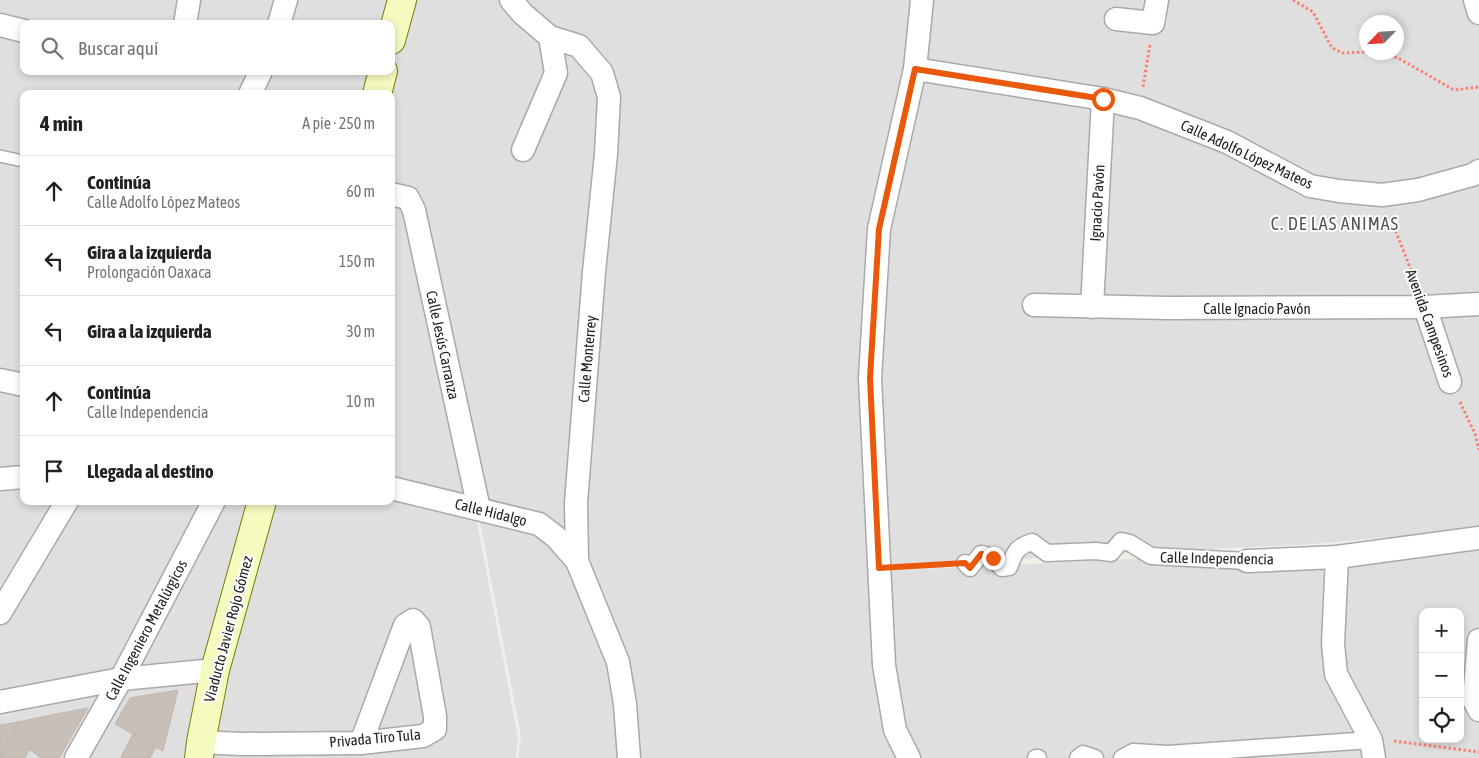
<!DOCTYPE html>
<html lang="es">
<head>
<meta charset="utf-8">
<style>
  body { margin:0; font-family:"Asap Condensed",sans-serif; background:#f6f6f6; color:#202124 }
  .controls { position:absolute; right:15px; bottom:15px; display:grid; overflow:hidden; border-radius:10px; box-shadow:0 2px 8px #0003 }
  .controls button { width:45px; height:45px; display:grid; place-items:center; padding:0; border:0; border-bottom:1px solid #e0e0e0; background:#fff; color:#202124; font:25px sans-serif }
  .compass { position:absolute; left:1359px; top:15px; width:45px; height:45px; border-radius:50%; background:#fff; box-shadow:0 2px 8px #0003; rotate:245deg }
  .stop { position:absolute; width:15px; height:15px; margin:-11px; border:4px solid #ea580c; border-radius:50%; background:#fff }
  .stop.end { background:#ea580c; border-color:#fff; box-shadow:0 1px 5px #0008 }
  .list { margin:0; padding:0; list-style:none }
  h2 { display:flex; justify-content:space-between; align-items:center; height:65px; margin:0; padding:0 20px; font-size:21px }
  h2 small { font-size:16px; font-weight:400; color:#757577 }
  .list li { display:grid; grid-template-columns:32px 1fr auto; gap:15px; align-items:center; box-sizing:border-box; height:70px; padding:0 20px; border-top:1px solid #e0e0e0 }
  .list b { display:block; font-size:19px; white-space:nowrap }
  .list p { margin:0; font-size:16px; white-space:nowrap; color:#757577 }
  .list em { font-size:16px; font-style:normal; color:#757577 }
  .icon { flex:none; width:28px; height:28px; fill:none; stroke:currentColor; stroke-width:2; stroke-linecap:round; stroke-linejoin:round }
  .map { position:relative; flex:none; width:1479px; height:758px; overflow:hidden }
  .search { position:absolute; background:#fff; box-shadow:0 2px 8px #0003; left:20px; top:20px; width:375px; height:55px; display:flex; align-items:center; gap:12px; box-sizing:border-box; padding:0 18px; border-radius:10px; color:#757577; font-size:19px }
  .panel { position:absolute; background:#fff; box-shadow:0 2px 8px #0003; left:20px; top:90px; width:375px; height:415px; border-radius:10px }
  .map>svg:first-child { display:block }
  .residential { fill:#e0dfdf; fill-rule:evenodd }
  .building { fill:#c7bfb8; stroke:#c4b6ab }
  .lines { fill:none; stroke-linecap:round; stroke-linejoin:round }
  .service-casing { stroke:#a9a9a9; stroke-width:14 }
  .pedestrian-casing { stroke:#a9a9a9; stroke-width:19 }
  .minor-casing { stroke:#a9a9a9; stroke-width:25 }
  .secondary-casing { stroke:#707d05; stroke-width:30 }
  .path { stroke:#fa8072; stroke-width:3; stroke-dasharray:2.5 2.5; stroke-linecap:butt }
  .service { stroke:#fff; stroke-width:11 }
  .pedestrian { stroke:#fff; stroke-width:16 }
  .minor { stroke:#fff; stroke-width:22 }
  .secondary { stroke:#f7fabf; stroke-width:28 }
  .route { stroke:#ea580c; stroke-width:6 }
  .labels { text-anchor:middle; dominant-baseline:central; stroke-width:4; stroke-linejoin:round; paint-order:stroke }
  .street-label { font-size:15px; fill:#222; stroke:#fff }
  .quarter-label { font-size:18px; letter-spacing:1px; fill:#555; stroke:#fff }
</style>
</head>
<body>
<div class="map">
<svg width="1479" height="758" viewBox="0 0 1479 758">
  <rect width="100%" height="100%" fill="#f2efe9"/>
  <g class="residential">
    <polygon points="0,0 396,0 390,24 24,24 24,71 378,71 372,94 24,94 24,501 391,501 391,44 403,0 921,0 876,326 882,571 908,758 518,758 521,737 478,512 475,511 518,737 516,758 0,758"/>
    <path d="M924,0h543l5,4 7,23v502l-166,15 -428,22 -8,-240 17,-143zM1366,22h30v30h-30z"/>
    <path d="M1479,532v226h-569l-11,-31 -15,-156 431,-21zM1423,612h37v127h-37z"/>
  </g>
  <g class="building">
    <polygon points="178,690 163,751 115,724 130,698"/>
    <polygon points="88,708 59,758 41,758 29,749 46,716"/>
    <polygon points="46,716 25,758 0,758 18,722"/>
    <polygon points="18,722 0,758 0,725"/>
    <polygon points="133,734 156,747 150,758 123,758 121,757"/>
  </g>
  <g class="lines">
    <defs>
      <polyline id="service" points="0,156 23,161"/>
      <g id="pedestrian">
        <path d="M965,563l5,5 11,-14c10,1 14,7 21,14l7,-1c6,-15 7,-20 23,-25l15,11 49,-2 15,2 10,-12 9,2 21,13 96,5"/>
        <polyline points="1036,758 1038,758"/>
        <polyline points="1078,758 1083,754 1095,758"/>
        <polyline points="1122,758 1133,752 1168,754 1371,740"/>
      </g>
      <g id="minor">
        <polyline points="511,0 523,14 550,37 579,46 602,73 609,97 606,154 594,272 576,503 577,561 618,662 625,704 629,758"/>
        <polyline points="1475,0 1479,13"/>
        <polyline points="1116,19 1153,23 1157,0"/>
        <polyline points="185,24 189,0"/>
        <polyline points="279,24 286,0"/>
        <polyline points="0,25 24,31"/>
        <polyline points="915,69 1103,99 1140,108 1227,142 1310,186 1339,191 1382,195 1418,190 1472,175 1479,171"/>
        <polyline points="250,94 261,71"/>
        <polyline points="523,150 556,73 550,37"/>
        <polyline points="391,194 408,198 414,210 479,509"/>
        <polyline points="1034,305 1168,308 1425,307 1479,304"/>
        <polyline points="1092,307 1103,99"/>
        <polyline points="1425,307 1450,382"/>
        <polyline points="0,380 24,385"/>
        <polyline points="0,479 24,477"/>
        <polyline points="391,488 539,524 556,537 577,561"/>
        <polyline points="1337,557 1333,644 1336,674 1371,740 1374,758"/>
        <polyline points="1247,561 1337,557 1479,538"/>
        <polyline points="0,613 67,501"/>
        <polyline points="1479,640 1474,700 1479,710"/>
        <polyline points="0,702 121,679 215,670"/>
        <polyline points="201,742 241,744 361,743 423,736 435,729 435,716 419,627 413,620 405,625 361,743"/>
        <polyline points="76,758 121,679 214,501"/>
        <polyline points="909,758 895,730 884,665 870,378 879,229 915,69 922,0"/>
      </g>
      <g id="secondary">
        <polyline points="391,40 402,0"/>
        <polyline points="377,94 383,71"/>
        <polyline points="199,758 201,742 215,670 262,501"/>
      </g>
    </defs>
    <use href="#service" class="service-casing"/>
    <use href="#pedestrian" class="pedestrian-casing"/>
    <use href="#minor" class="minor-casing"/>
    <use href="#secondary" class="secondary-casing"/>
    <g class="path">
      <polyline points="1293,0 1313,12 1332,48 1343,53 1366,52"/>
      <polyline points="1375,52 1398,58 1454,90 1479,87"/>
      <polyline points="1143,87 1150,44"/>
      <polyline points="1390,217 1417,285"/>
      <polyline points="1460,402 1475,434 1479,450"/>
      <polyline points="900,567 946,564"/>
      <polyline points="1394,741 1479,752"/>
    </g>
    <use href="#service" class="service"/>
    <use href="#pedestrian" class="pedestrian"/>
    <use href="#minor" class="minor"/>
    <use href="#secondary" class="secondary"/>
  </g>
  <g class="lines">
    <polyline class="route" points="993,558 987,555 981,554 970,568 965,563 879,568 870,378 879,229 915,69 1103,99"/>
  </g>
  <g class="labels">
    <g class="street-label">
      <text transform="translate(1247 154) rotate(25)">Calle Adolfo López Mateos</text>
      <text transform="translate(1097 203) rotate(-87)">Ignacio Pavón</text>
      <text x="1257" y="308">Calle Ignacio Pavón</text>
      <text transform="translate(1430 323) rotate(70)">Avenida Campesinos</text>
      <text transform="translate(443 345) rotate(78)">Calle Jesús Carranza</text>
      <text transform="translate(587 359) rotate(-85)">Calle Monterrey</text>
      <text transform="translate(491 512) rotate(14)">Calle Hidalgo</text>
      <text transform="translate(1217 558) rotate(1)">Calle Independencia</text>
      <text transform="translate(228 629) rotate(-75)">Viaducto Javier Rojo Gómez</text>
      <text transform="translate(146 630) rotate(-62)">Calle Ingeniero Metalúrgicos</text>
      <text transform="translate(375 738) rotate(-5)">Privada Tiro Tula</text>
    </g>
    <g class="quarter-label">
      <text x="1335" y="223">C. DE LAS ANIMAS</text>
    </g>
  </g>
</svg>
<div class="controls">
<button>+</button>
<button>−</button>
<button><svg class="icon" aria-label="locate" viewBox="0 0 24 24"><circle cx="12" cy="12" r="6"/><path d="M12 2v4M12 18v4M2 12h4M18 12h4"/></svg></button>
</div>
<svg class="compass" viewBox="-18 -18 36 36"><path d="M0-13l5 13h-10z" fill="#e53935"/><path d="M0 13l5-13h-10z" fill="#757577"/></svg>
<div class="stop" style="left:1103px;top:99px"></div>
<div class="stop end" style="left:993px;top:558px"></div>
<div class="search"><svg class="icon" aria-label="search" viewBox="0 0 24 24"><circle cx="10" cy="10" r="6"/><path d="M15 15l6 6"/></svg>Buscar aquí</div>
<section class="panel">
<h2>4 min<small>A pie · 250 m</small></h2>
<ul class="list">
<li><svg class="icon" aria-label="ahead" viewBox="0 0 24 24"><path d="M12 20V5M6 11l6-6 6 6"/></svg><div><b>Continúa</b><p>Calle Adolfo López Mateos</p></div><em>60 m</em></li>
<li><svg class="icon" aria-label="left" viewBox="0 0 24 24"><path d="M17 20v-9H6M10 6l-5 5 5 5"/></svg><div><b>Gira a la izquierda</b><p>Prolongación Oaxaca</p></div><em>150 m</em></li>
<li><svg class="icon" aria-label="left" viewBox="0 0 24 24"><path d="M17 20v-9H6M10 6l-5 5 5 5"/></svg><div><b>Gira a la izquierda</b></div><em>30 m</em></li>
<li><svg class="icon" aria-label="ahead" viewBox="0 0 24 24"><path d="M12 20V5M6 11l6-6 6 6"/></svg><div><b>Continúa</b><p>Calle Independencia</p></div><em>10 m</em></li>
<li><svg class="icon" aria-label="arrive" viewBox="0 0 24 24"><path d="M6 21V4h12l-3 4 3 4H6"/></svg><div><b>Llegada al destino</b></div></li>
</ul>
</section>
</div>
</body>
</html>
